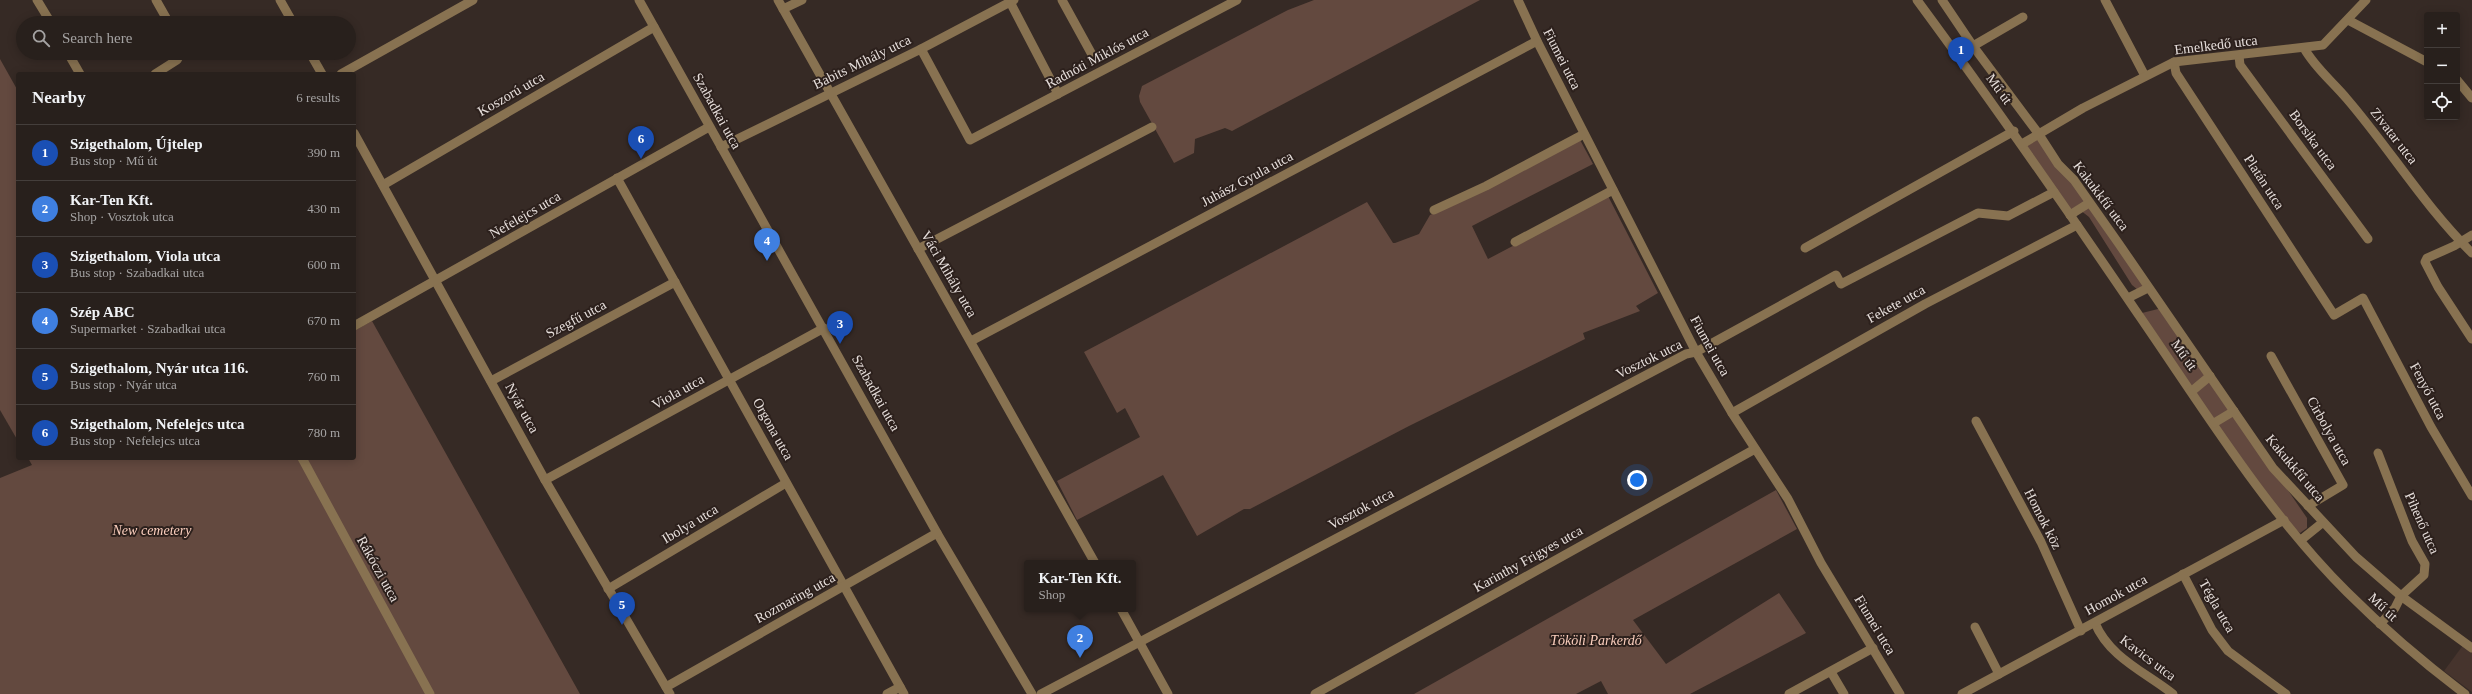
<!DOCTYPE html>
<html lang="en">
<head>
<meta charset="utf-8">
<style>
  body { margin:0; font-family:"Times New Roman",serif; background:#342d29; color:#f1f3f6 }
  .controls { position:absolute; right:12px; top:12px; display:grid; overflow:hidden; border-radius:4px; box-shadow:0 2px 10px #0003 }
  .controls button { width:36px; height:36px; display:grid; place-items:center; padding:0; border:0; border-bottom:1px solid #443e3b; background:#28201c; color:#f1f3f6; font:20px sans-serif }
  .you { position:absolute; left:1637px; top:480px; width:14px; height:14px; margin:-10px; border:3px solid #fff; border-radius:50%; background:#1a73e8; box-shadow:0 0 0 6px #1a73e833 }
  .badge { display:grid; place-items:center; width:26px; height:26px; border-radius:50%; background:#8bbbb9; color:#fff; font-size:13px; font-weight:700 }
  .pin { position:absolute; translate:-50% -33px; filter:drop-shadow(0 1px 2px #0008) }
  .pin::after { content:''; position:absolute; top:21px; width:14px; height:12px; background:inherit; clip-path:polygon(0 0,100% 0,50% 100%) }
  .popup { position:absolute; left:1024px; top:560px; width:112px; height:52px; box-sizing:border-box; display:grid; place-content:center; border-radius:4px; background:#28201c; filter:drop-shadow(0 1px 3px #0005); font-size:13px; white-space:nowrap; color:#a5a3a3 }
  .popup b { font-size:15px; color:#f1f3f6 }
  .popup::after { content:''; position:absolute; left:50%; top:100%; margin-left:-8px; border:8px solid transparent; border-top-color:#28201c }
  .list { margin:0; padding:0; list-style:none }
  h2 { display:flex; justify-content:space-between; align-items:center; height:52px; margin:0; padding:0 16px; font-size:17px }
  h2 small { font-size:13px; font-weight:400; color:#a5a3a3 }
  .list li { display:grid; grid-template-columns:26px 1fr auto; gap:12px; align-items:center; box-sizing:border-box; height:56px; padding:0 16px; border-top:1px solid #443e3b }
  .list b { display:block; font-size:15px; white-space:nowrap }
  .list p { margin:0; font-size:13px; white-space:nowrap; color:#a5a3a3 }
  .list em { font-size:13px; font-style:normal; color:#a5a3a3 }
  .icon { flex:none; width:22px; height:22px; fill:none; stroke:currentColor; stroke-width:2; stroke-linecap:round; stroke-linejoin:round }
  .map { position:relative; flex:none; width:2472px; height:694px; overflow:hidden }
  .search { position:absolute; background:#28201c; box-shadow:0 2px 10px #0003; left:16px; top:16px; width:340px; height:44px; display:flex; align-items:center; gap:10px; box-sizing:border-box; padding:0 14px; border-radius:22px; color:#a5a3a3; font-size:15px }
  .panel { position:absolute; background:#28201c; box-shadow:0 2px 10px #0003; left:16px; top:72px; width:340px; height:388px; border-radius:4px }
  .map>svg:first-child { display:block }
  .built { fill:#46342d }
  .green { fill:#63493f }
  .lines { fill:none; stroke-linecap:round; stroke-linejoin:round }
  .minor { stroke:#887251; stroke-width:9 }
  .labels { text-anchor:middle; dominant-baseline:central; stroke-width:4; stroke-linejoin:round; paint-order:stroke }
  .street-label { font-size:14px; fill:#e7dfdc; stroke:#2c201c }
  .park-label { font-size:14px; font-style:italic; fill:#fccfbe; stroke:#2c201c }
</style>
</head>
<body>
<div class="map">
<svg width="2472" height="694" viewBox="0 0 2472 694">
  <rect width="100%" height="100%" fill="#362a25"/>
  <polygon class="built" points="2464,644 2472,650 2472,692 2444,671"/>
  <g class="green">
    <polygon points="1314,0 1480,0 1232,131 1225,128 1195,139 1194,153 1174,163 1140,102 1139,96 1142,86 1288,10"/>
    <polygon points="0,59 18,91 18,441 0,410"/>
    <polygon points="2038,133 2146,285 2138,290 2132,285 2089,217 2080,210 2068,212 2022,144"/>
    <polygon points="1579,138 1593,164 1472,226 1488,259 1608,196 1658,293 1636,306 1640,311 1583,333 1585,339 1409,426 1250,509 1244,509 1197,536 1163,475 1077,520 1057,481 1140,437 1125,408 1117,413 1084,352 1367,202 1393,243 1395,243 1419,234 1430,215 1499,182"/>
    <polygon points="2162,308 2307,518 2307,528 2300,533 2284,520 2138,314"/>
    <polygon points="372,321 580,694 0,694 0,478 32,465 28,458 354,458 354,331"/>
    <polygon points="1776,490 1797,529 1633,620 1666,664 1779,593 1806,633 1690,694 1608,694 1601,681 1576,694 1414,694"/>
  </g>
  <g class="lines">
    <g class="minor">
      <polyline points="37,0 51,23"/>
      <polyline points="156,0 169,23"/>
      <polyline points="280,0 293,23"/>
      <polyline points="639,0 937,533 1032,694"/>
      <polyline points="778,0 1095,563"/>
      <polyline points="1062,0 1095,60"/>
      <polyline points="1518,0 1537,41 1696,352 1732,413 1788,499 1821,563 1900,694"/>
      <path d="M1917,0c76,103 149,208 221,314 65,94 127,196 209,278 37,37 77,71 118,102"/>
      <polyline points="1942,0 1973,46 2038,133 2058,164 2074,180 2119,244 2273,468 2356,557 2401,596 2472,648"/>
      <polyline points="2105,0 2145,76"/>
      <polyline points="1010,2 1058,94"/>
      <polyline points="783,9 802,0"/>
      <polyline points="2348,20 2427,62"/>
      <polyline points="1973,46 2023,17"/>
      <path d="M2304,48c11,20 29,34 43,51 43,50 78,108 125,154"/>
      <polyline points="921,49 970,140 1237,0"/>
      <polyline points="68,53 80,74"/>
      <polyline points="310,53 322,74"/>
      <polyline points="2239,56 2240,65 2368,239"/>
      <polyline points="2174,62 2176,73 2334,315 2363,298 2431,427 2472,496"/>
      <polyline points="155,74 177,60 181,53"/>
      <polyline points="341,74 473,0"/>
      <polyline points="2457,80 2472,98"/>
      <polyline points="354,133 545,480 670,694"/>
      <polyline points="2022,144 2083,108 2174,62 2323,45 2366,0"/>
      <polyline points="721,147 921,49 1014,0"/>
      <polyline points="617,178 904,694"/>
      <polyline points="383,185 654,27"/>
      <polyline points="1434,210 1486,186 1584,134"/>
      <polyline points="2070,215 2089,203"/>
      <polyline points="2472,235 2454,246 2427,258 2425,262 2438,287 2472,339"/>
      <polyline points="1515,242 1613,190"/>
      <polyline points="1805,248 2014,131"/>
      <polyline points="918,249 1152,127"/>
      <polyline points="2128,298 2148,288"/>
      <polyline points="354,326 709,127"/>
      <polyline points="971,341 1537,41"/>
      <polyline points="2271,356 2343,485 2308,506"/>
      <polyline points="491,381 675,282"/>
      <polyline points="2192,391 2210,376"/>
      <polyline points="1732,413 1925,304 2077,225"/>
      <polyline points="1976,421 2041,542 2081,631"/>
      <polyline points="2214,423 2234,411"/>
      <polyline points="2378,453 2412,541 2425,564 2424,575 2401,596 2395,608 2380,624"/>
      <polyline points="302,458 430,694"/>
      <polyline points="545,480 824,328"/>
      <polyline points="2301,540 2322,523"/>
      <polyline points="2183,574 2212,630 2228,651 2286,694"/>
      <polyline points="608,589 786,483"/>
      <polyline points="1121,609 1168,694"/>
      <path d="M2095,623c14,34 50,49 78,71"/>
      <polyline points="1975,627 1999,674"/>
      <polyline points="1831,672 1844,694"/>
      <polyline points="666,687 937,533"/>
      <polyline points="887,694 900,687"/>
      <polyline points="1041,694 1686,354 1696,352 1836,275 1841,284 1978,213 2008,216 2054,192"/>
      <polyline points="1315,694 1755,449"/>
      <polyline points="1789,694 1873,648"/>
      <polyline points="1962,694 2284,520"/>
    </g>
  </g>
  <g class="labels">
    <g class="street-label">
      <text transform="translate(2216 45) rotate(-7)">Emelkedő utca</text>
      <text transform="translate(1097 58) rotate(-28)">Radnóti Miklós utca</text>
      <text transform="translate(1562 59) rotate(63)">Fiumei utca</text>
      <text transform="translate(862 62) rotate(-26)">Babits Mihály utca</text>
      <text transform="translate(1999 89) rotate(54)">Mű út</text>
      <text transform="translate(511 94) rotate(-30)">Koszorú utca</text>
      <text transform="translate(717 111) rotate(61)">Szabadkai utca</text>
      <text transform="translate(2394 136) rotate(52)">Zivatar utca</text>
      <text transform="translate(2313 140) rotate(54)">Borsika utca</text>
      <text transform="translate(1247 179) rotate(-28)">Juhász Gyula utca</text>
      <text transform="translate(2264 182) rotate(57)">Platán utca</text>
      <text transform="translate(2101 196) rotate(53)">Kakukkfű utca</text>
      <text transform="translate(525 215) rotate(-30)">Nefelejcs utca</text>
      <text transform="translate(949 274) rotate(60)">Váci Mihály utca</text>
      <text transform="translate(1896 304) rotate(-29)">Fekete utca</text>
      <text transform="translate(576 319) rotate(-28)">Szegfű utca</text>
      <text transform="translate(1710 346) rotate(61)">Fiumei utca</text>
      <text transform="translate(2184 355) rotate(55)">Mű út</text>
      <text transform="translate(1649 359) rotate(-26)">Vosztok utca</text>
      <text transform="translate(2428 391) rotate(62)">Fenyő utca</text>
      <text transform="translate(678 392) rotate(-29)">Viola utca</text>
      <text transform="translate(876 393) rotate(61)">Szabadkai utca</text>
      <text transform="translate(522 408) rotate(61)">Nyár utca</text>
      <text transform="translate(773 429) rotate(61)">Orgona utca</text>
      <text transform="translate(2329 431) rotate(61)">Cirbolya utca</text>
      <text transform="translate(2295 468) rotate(50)">Kakukkfű utca</text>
      <text transform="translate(1361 509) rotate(-28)">Vosztok utca</text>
      <text transform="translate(2043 519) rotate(63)">Homok köz</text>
      <text transform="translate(2422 523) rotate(66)">Pihenő utca</text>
      <text transform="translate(690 524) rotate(-31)">Ibolya utca</text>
      <text transform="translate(1528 559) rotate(-29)">Karinthy Frigyes utca</text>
      <text transform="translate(378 569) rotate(61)">Rákóczi utca</text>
      <text transform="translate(2116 595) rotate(-29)">Homok utca</text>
      <text transform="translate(795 598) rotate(-29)">Rozmaring utca</text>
      <text transform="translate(2217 606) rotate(60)">Tégla utca</text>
      <text transform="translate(2383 607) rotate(43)">Mű út</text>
      <text transform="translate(1875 625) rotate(59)">Fiumei utca</text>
      <text transform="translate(2148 658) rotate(37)">Kavics utca</text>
    </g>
    <g class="park-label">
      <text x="152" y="530">New cemetery</text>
      <text x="1596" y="640">Tököli Parkerdő</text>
    </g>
  </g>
</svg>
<div class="controls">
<button>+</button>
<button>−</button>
<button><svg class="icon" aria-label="locate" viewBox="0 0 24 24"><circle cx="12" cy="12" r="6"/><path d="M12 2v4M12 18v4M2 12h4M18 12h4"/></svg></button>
</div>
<div class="you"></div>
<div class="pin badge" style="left:1961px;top:70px;background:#1a4fb4">1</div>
<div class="pin badge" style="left:1080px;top:658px;background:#3f7fe0">2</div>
<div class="popup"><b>Kar-Ten Kft.</b>Shop</div>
<div class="pin badge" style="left:840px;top:344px;background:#1a4fb4">3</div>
<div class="pin badge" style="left:767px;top:261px;background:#3f7fe0">4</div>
<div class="pin badge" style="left:622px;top:625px;background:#1a4fb4">5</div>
<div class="pin badge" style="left:641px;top:159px;background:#1a4fb4">6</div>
<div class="search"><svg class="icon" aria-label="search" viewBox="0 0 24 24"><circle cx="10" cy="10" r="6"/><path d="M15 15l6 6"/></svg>Search here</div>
<section class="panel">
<h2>Nearby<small>6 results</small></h2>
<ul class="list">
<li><span class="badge" style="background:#1a4fb4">1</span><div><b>Szigethalom, Újtelep</b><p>Bus stop · Mű út</p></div><em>390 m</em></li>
<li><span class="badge" style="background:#3f7fe0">2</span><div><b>Kar-Ten Kft.</b><p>Shop · Vosztok utca</p></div><em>430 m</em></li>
<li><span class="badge" style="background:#1a4fb4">3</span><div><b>Szigethalom, Viola utca</b><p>Bus stop · Szabadkai utca</p></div><em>600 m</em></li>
<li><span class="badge" style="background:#3f7fe0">4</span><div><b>Szép ABC</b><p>Supermarket · Szabadkai utca</p></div><em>670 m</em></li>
<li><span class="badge" style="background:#1a4fb4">5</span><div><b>Szigethalom, Nyár utca 116.</b><p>Bus stop · Nyár utca</p></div><em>760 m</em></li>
<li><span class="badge" style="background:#1a4fb4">6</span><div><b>Szigethalom, Nefelejcs utca</b><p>Bus stop · Nefelejcs utca</p></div><em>780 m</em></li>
</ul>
</section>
</div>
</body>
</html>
